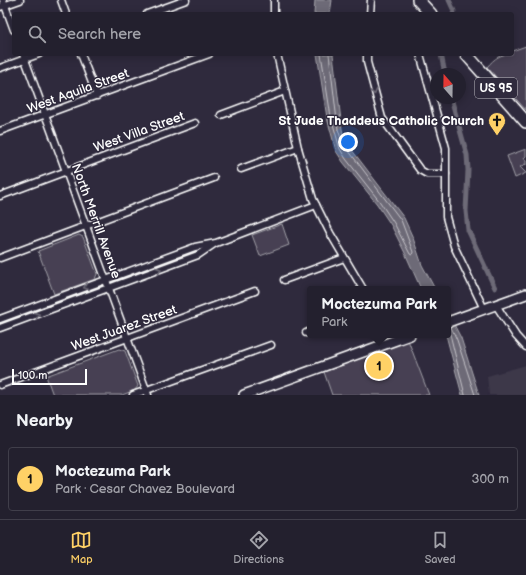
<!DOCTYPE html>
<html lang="en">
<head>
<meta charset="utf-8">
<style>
  body { margin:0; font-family:"Balsamiq Sans",sans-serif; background:#2f2d3a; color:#f1f3f6 }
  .compass { position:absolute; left:430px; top:68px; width:36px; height:36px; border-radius:50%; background:#23202e; box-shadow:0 2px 10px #0003; rotate:340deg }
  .scale { position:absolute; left:12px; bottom:10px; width:75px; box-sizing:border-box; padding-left:4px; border:2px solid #fff; border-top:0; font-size:11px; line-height:14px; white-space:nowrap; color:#fff; -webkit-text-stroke:3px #2f2a3d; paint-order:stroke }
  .you { position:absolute; left:348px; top:142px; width:14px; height:14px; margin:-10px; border:3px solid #fff; border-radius:50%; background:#1a73e8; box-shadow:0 0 0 6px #1a73e833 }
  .badge { display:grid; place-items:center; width:26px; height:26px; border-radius:50%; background:#ffd166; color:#111; font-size:13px; font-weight:700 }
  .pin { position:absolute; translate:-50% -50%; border:2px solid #fff; box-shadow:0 1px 4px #0006 }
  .popup { position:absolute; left:307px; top:286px; width:144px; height:52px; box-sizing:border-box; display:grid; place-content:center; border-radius:4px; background:#23202e; filter:drop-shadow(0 1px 3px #0005); font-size:13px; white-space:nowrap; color:#a3a3aa }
  .popup b { font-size:15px; color:#f1f3f6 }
  .popup::after { content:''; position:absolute; left:50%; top:100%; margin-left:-8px; border:8px solid transparent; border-top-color:#23202e }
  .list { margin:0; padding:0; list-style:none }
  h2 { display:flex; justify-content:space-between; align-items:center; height:52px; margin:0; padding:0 16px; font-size:17px }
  h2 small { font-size:13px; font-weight:400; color:#a3a3aa }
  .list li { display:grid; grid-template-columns:26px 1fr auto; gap:12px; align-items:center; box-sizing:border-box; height:64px; margin:0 8px 8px; padding:0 8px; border:1px solid #403e4a; border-radius:4px }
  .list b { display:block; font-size:15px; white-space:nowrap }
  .list p { margin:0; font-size:13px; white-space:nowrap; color:#a3a3aa }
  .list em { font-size:13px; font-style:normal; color:#a3a3aa }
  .icon { flex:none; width:22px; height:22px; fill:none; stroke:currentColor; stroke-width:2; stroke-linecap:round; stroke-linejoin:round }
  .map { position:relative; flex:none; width:526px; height:395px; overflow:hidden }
  .search { position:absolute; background:#23202e; box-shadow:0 2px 10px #0003; left:12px; right:12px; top:12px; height:44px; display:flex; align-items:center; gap:10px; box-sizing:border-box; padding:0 14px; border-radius:4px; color:#a3a3aa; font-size:15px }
  .sheet { height:124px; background:#23202e }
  nav { display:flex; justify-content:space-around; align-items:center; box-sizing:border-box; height:56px; border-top:1px solid #403e4a; background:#23202e; font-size:11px; color:#a3a3aa }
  nav a { display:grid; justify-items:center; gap:2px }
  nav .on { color:#ffd166 }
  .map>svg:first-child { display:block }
  .built { fill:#3c3749 }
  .green { fill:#464152; stroke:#a2a0a8 }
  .water { fill:#6d6a77; stroke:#a7a6ad }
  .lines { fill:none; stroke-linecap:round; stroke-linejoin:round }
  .shore { stroke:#c5c3c9; stroke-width:1 }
  .canal { stroke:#6d6a77; stroke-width:5 }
  .street-casing { stroke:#fff; stroke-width:9 }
  .secondary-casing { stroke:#fff; stroke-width:12 }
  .highway-casing { stroke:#fff; stroke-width:14 }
  .street { stroke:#2f2a3d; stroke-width:6 }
  .secondary { stroke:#2f2a3d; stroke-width:9 }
  .highway { stroke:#2f2a3d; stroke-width:11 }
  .oneway { stroke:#6d6a77 }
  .labels { text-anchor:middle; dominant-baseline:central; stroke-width:3; stroke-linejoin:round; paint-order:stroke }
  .shield { fill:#2f2a3d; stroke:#c1bfc5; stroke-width:1 }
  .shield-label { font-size:12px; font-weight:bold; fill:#fff }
  .street-label { font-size:13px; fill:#fff; stroke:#2f2a3d }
  .poi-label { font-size:13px; font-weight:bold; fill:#fff; stroke:#2f2a3d; text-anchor:end }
</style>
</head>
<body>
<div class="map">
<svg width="526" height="395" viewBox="0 0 526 395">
  <rect width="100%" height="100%" fill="#2f2a3d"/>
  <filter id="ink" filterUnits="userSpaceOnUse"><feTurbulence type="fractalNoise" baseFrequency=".025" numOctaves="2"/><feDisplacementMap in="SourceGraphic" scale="8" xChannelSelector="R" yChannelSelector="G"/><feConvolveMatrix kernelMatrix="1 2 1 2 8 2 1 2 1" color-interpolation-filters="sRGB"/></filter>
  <g filter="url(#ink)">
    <polygon class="built" points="526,365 526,395 489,395 487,376"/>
    <g class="green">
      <path d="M526,46v64l-39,-43c8,-9 13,-13 25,-13v-3z"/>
      <polygon points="526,149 526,156 524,158 526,161 526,165 525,164 520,167 526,173 515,178 507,156"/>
      <polygon points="282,224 289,245 260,256 252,235"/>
      <polygon points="79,235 83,237 97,274 95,279 54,294 38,251"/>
      <polygon points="408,340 429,395 332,395 324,372"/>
      <polygon points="119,349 125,351 138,386 135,390 122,395 53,395 46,376"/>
    </g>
    <g class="water">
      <polygon points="315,0 332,0 330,14 314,14"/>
      <polygon points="317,54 333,54 342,129 345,141 404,218 413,238 422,265 435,289 421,289 405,253 391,225 377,204 343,162 336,151 327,118"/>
      <polygon points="448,313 461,338 479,395 462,395 446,335 448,335"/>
    </g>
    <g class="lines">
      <g class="shore">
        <polyline points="321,54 331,117 340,149 346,159 380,202 394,223 410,254 412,255 413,252 401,220 342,142 338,129 329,54"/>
        <polyline points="451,327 457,340 475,395"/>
        <polyline points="448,332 450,334 465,395"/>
      </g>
      <g class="canal">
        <polyline points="449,0 454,11 453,14"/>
        <polyline points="441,54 445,74"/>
        <polyline points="451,98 467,155 468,170 466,211 468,230 495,288"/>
      </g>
      <defs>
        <g id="street">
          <polyline points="3,0 14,30"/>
          <polyline points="61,0 66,14"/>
          <polyline points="0,7 20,0"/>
          <polyline points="147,14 186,0"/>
          <polyline points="274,14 274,0"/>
          <polyline points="370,14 371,0"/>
          <polyline points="23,54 148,395"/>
          <polyline points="81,54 97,96"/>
          <polyline points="277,54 298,148 313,199 330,233 363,289"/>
          <polyline points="367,54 367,62 382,118 420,170 427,174 446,174"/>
          <polyline points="420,54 446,148 446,217 454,246 484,309"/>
          <polyline points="0,68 39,54"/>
          <polyline points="221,115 285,91"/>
          <polyline points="0,131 209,54"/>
          <polyline points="241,169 298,148"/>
          <polyline points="0,196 195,123"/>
          <polyline points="0,258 214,178"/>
          <polyline points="284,280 344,258"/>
          <polyline points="496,305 516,336 526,347"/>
          <polyline points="0,319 195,247 216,243 316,205"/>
          <polyline points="0,328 198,255 214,244"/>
          <polyline points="306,333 310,331"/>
          <polyline points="0,385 255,291"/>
          <polyline points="133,395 271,345"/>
        </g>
        <g id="secondary">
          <polyline points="448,322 526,294"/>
          <polyline points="244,395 410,335"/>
        </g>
        <g id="highway">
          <polyline points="418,0 431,14"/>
          <polyline points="466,54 526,122"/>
        </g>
      </defs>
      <use href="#street" class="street-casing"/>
      <use href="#secondary" class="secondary-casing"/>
      <use href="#highway" class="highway-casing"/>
      <use href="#street" class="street"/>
      <use href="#secondary" class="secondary"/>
      <use href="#highway" class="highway"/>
    </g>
    <defs><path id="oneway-chevron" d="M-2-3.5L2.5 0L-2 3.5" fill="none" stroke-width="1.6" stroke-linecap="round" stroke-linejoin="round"/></defs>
    <g class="oneway">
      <use href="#oneway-chevron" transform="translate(374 92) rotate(76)"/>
      <use href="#oneway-chevron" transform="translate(159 270) rotate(-20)"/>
      <use href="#oneway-chevron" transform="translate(86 287) rotate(160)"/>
      <use href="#oneway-chevron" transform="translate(37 315) rotate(-20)"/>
    </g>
  </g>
  <defs>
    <symbol id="church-pin" viewBox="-11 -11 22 30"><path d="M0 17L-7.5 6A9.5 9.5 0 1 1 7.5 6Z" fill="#ffd166" stroke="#2f2a3d"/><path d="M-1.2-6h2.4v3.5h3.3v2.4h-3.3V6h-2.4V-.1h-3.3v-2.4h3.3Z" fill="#111"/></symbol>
  </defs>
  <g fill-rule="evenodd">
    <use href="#church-pin" x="487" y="111" width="20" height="27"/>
  </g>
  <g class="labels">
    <rect class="shield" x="475" y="78" width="42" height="20" rx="3"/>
    <g class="shield-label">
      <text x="496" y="88">US 95</text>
    </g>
    <g class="street-label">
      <text transform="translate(78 91) rotate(-20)">West Aquila Street</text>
      <text transform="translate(139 132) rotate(-20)">West Villa Street</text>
      <text transform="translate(96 221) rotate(70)">North Merrill Avenue</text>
      <text transform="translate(124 328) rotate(-20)">West Juarez Street</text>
    </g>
    <g class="poi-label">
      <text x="484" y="121">St Jude Thaddeus Catholic Church</text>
    </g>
  </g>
</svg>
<svg class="compass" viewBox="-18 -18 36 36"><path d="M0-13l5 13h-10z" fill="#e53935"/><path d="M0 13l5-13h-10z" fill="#a3a3aa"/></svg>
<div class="scale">100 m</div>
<div class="you"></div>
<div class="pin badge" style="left:379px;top:366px">1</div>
<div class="popup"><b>Moctezuma Park</b>Park</div>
<div class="search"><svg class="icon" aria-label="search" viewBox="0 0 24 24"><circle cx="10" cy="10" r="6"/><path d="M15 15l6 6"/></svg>Search here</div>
</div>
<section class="sheet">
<h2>Nearby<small></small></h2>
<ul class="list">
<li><span class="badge">1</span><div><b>Moctezuma Park</b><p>Park · Cesar Chavez Boulevard</p></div><em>300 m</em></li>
</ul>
</section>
<nav>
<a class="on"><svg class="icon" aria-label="map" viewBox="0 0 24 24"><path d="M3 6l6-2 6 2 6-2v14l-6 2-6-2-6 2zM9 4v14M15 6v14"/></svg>Map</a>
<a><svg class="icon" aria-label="directions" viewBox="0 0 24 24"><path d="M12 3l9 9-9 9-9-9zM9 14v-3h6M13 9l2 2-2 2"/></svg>Directions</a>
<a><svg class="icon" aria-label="saved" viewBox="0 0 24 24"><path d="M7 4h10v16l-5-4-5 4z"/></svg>Saved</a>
</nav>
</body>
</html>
